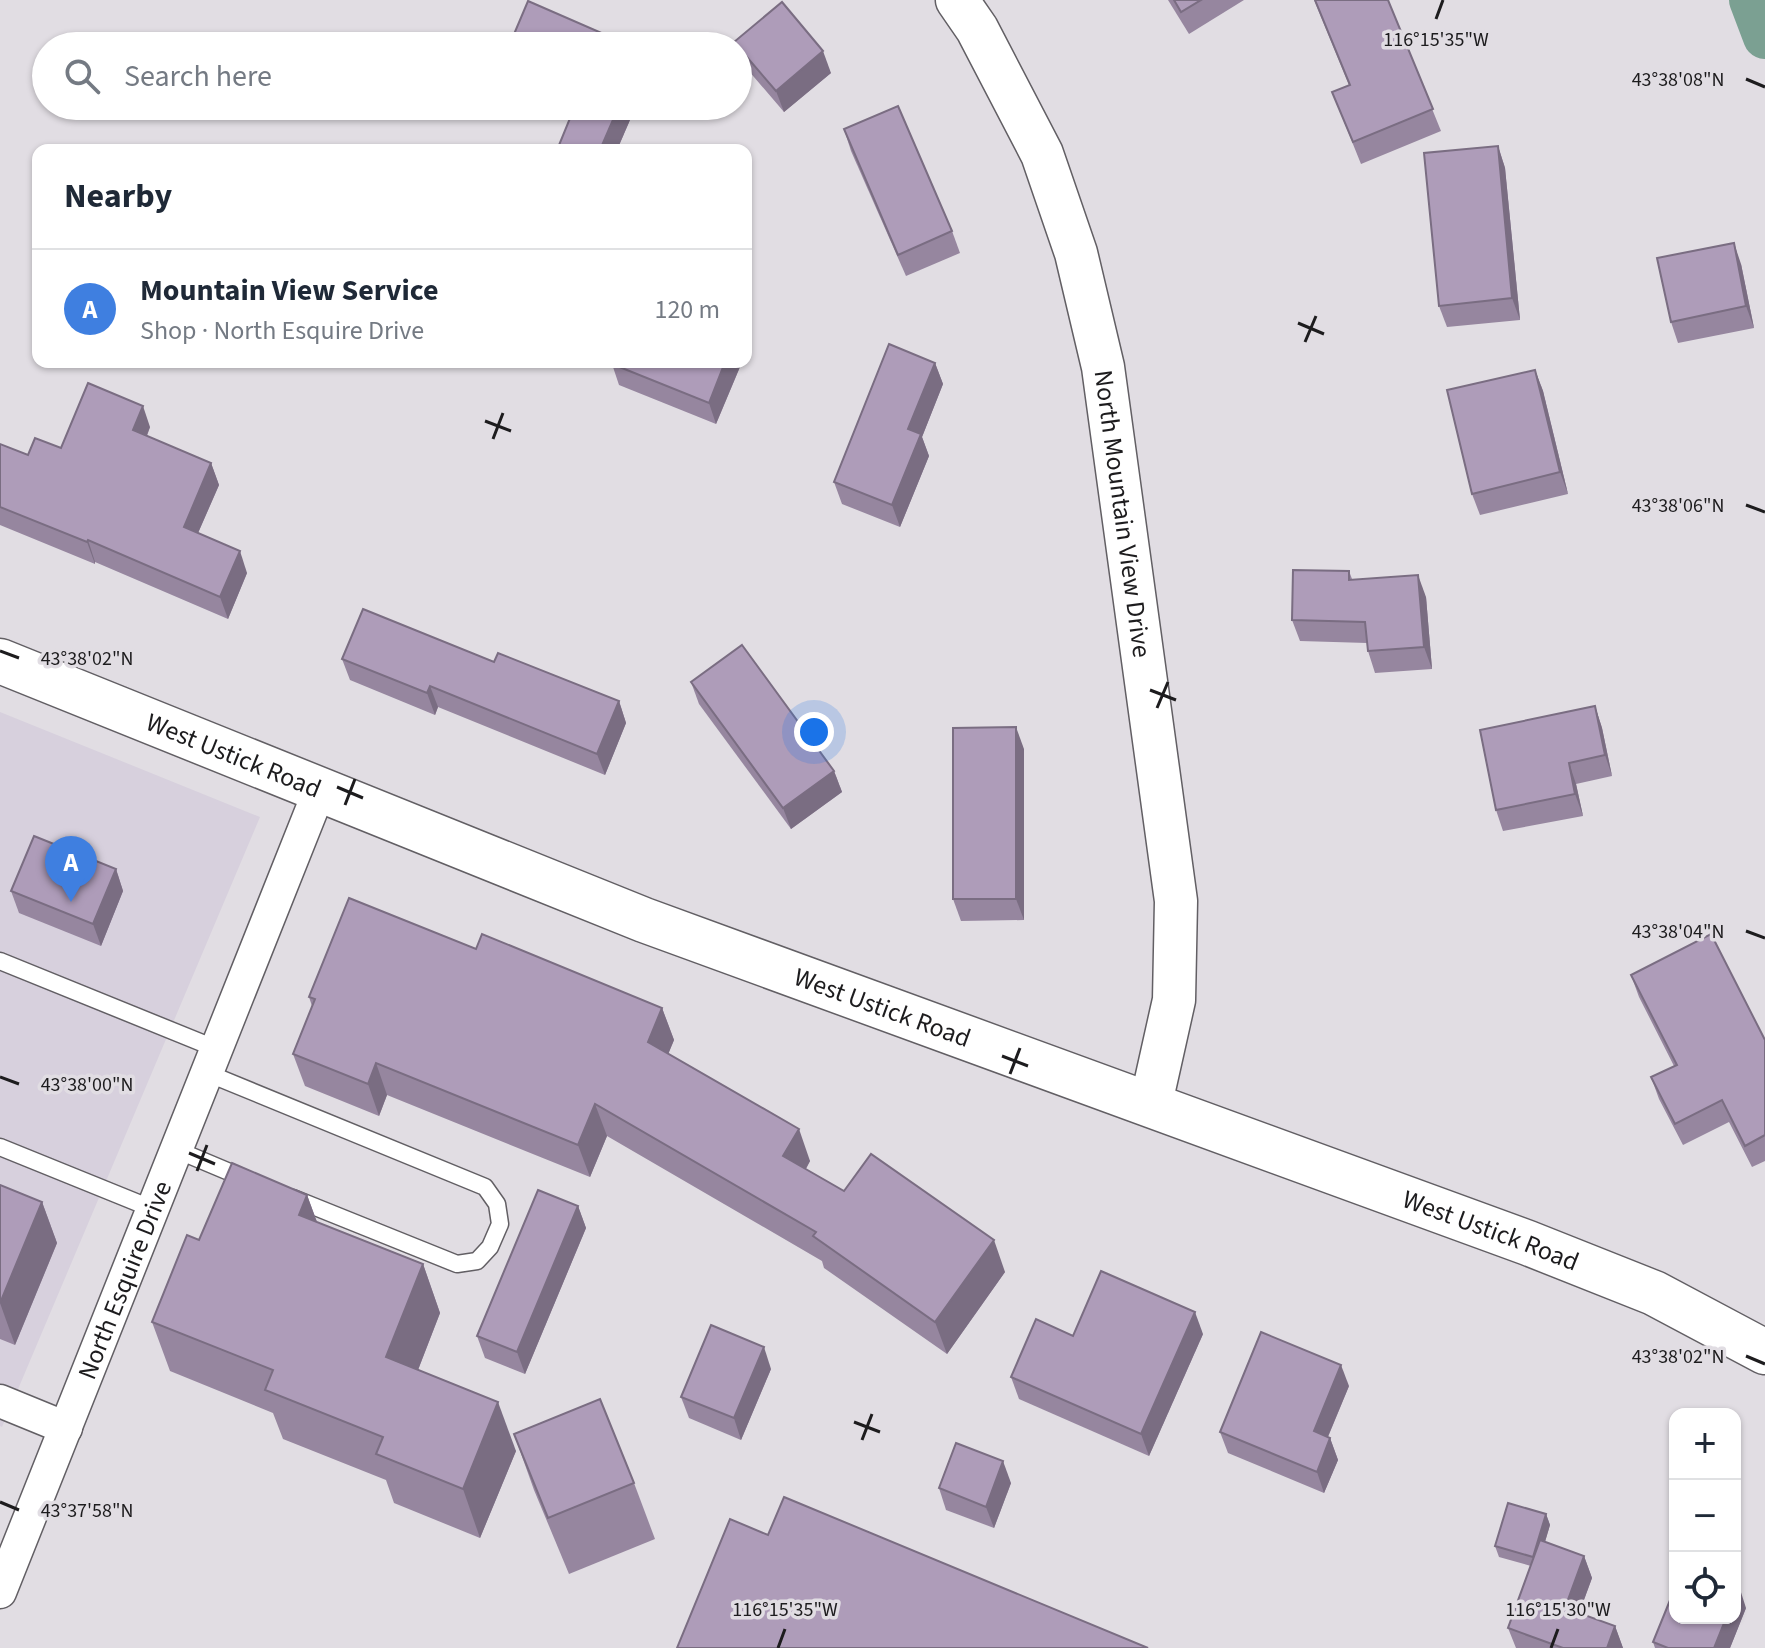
<!DOCTYPE html>
<html lang="en">
<head>
<meta charset="utf-8">
<style>
  body { margin:0; font-family:"Source Sans 3",sans-serif; background:#f2f2f3; color:#1f2937 }
  .controls { position:absolute; right:24px; bottom:24px; display:grid; overflow:hidden; border-radius:16px; box-shadow:0 2px 6px #0004 }
  .controls button { width:72px; height:72px; display:grid; place-items:center; padding:0; border:0; border-bottom:2px solid #e0e1e3; background:#fff; color:#1f2937; font:40px sans-serif }
  .you { position:absolute; left:814px; top:732px; width:28px; height:28px; margin:-20px; border:6px solid #fff; border-radius:50%; background:#1a73e8; box-shadow:0 0 0 12px #1a73e833 }
  .badge { display:grid; place-items:center; width:52px; height:52px; border-radius:50%; background:#2563eb; color:#fff; font-size:26px; font-weight:700 }
  .pin { position:absolute; translate:-50% -66px; filter:drop-shadow(0 2px 4px #0008) }
  .pin::after { content:''; position:absolute; top:42px; width:28px; height:24px; background:inherit; clip-path:polygon(0 0,100% 0,50% 100%) }
  .list { margin:0; padding:0; list-style:none }
  h2 { display:flex; justify-content:space-between; align-items:center; height:104px; margin:0; padding:0 32px; font-size:34px }
  h2 small { font-size:26px; font-weight:400; color:#747a83 }
  .list li { display:grid; grid-template-columns:52px 1fr auto; gap:24px; align-items:center; box-sizing:border-box; height:120px; padding:0 32px; border-top:2px solid #e0e1e3 }
  .list b { display:block; font-size:30px; white-space:nowrap }
  .list p { margin:0; font-size:26px; white-space:nowrap; color:#747a83 }
  .list em { font-size:26px; font-style:normal; color:#747a83 }
  .icon { flex:none; width:44px; height:44px; fill:none; stroke:currentColor; stroke-width:2; stroke-linecap:round; stroke-linejoin:round }
  .map { position:relative; flex:none; width:1765px; height:1648px; overflow:hidden }
  .search { position:absolute; background:#fff; box-shadow:0 2px 6px #0004; left:32px; top:32px; width:720px; height:88px; display:flex; align-items:center; gap:20px; box-sizing:border-box; padding:0 28px; border-radius:44px; color:#747a83; font-size:30px }
  .panel { position:absolute; background:#fff; box-shadow:0 2px 6px #0004; left:32px; top:144px; width:720px; height:224px; border-radius:16px }
  .map>svg:first-child { display:block }
  .built { fill:#d7d0dd }
  .lines { fill:none; stroke-linecap:round; stroke-linejoin:round }
  .canal { stroke:#7ba092; stroke-width:44 }
  .service-casing { stroke:#625f64; stroke-width:19 }
  .minor-casing { stroke:#625f64; stroke-width:35 }
  .tertiary-casing { stroke:#625f64; stroke-width:45 }
  .secondary-casing { stroke:#625f64; stroke-width:47 }
  .service { stroke:#fff; stroke-width:16 }
  .minor { stroke:#fff; stroke-width:32 }
  .tertiary { stroke:#fff; stroke-width:42 }
  .secondary { stroke:#fff; stroke-width:44 }
  .wall { fill:#96869f }
  .shaded-wall { fill:#7a6d82 }
  .building { fill:#ae9cb9; stroke:#7a6d82; stroke-width:2 }
  .ticks { fill:none; stroke:#1d1c1e; stroke-width:3 }
  .labels { text-anchor:middle; dominant-baseline:central; stroke-width:7; stroke-linejoin:round; paint-order:stroke }
  .street-label { font-size:26px; fill:#1d1c1e; stroke:#e1dde3 }
  .ticks-label { font-size:20px; text-anchor:middle; fill:#1d1c1e; stroke:#e1dde3; stroke-width:7; stroke-linejoin:round; paint-order:stroke }
</style>
</head>
<body>
<div class="map">
<svg width="1765" height="1648" viewBox="0 0 1765 1648">
  <rect width="100%" height="100%" fill="#e1dde3"/>
  <polygon class="built" points="0,712 260,817 2,1427 0,1426"/>
  <g class="lines">
    <polyline class="canal" points="1751,0 1765,37"/>
    <defs>
      <g id="service">
        <polyline points="0,961 217,1049"/>
        <polyline points="207,1073 485,1187 497,1204 500,1224 490,1247 477,1261 457,1264 293,1198"/>
        <polyline points="0,1147 153,1209"/>
        <polyline points="177,1150 246,1179"/>
      </g>
      <g id="minor">
        <polyline points="0,1401 66,1428"/>
        <path id="s1" d="M0,1592l320,-803"/>
      </g>
      <g id="tertiary">
        <path id="s2" d="M957,0l20,29 65,125 34,99 27,114 73,534 -2,99 -23,103"/>
      </g>
      <g id="secondary">
        <path id="s3" d="M0,661l644,259 884,323 126,50 111,59"/>
      </g>
    </defs>
    <use href="#service" class="service-casing"/>
    <use href="#minor" class="minor-casing"/>
    <use href="#tertiary" class="tertiary-casing"/>
    <use href="#secondary" class="secondary-casing"/>
    <use href="#service" class="service"/>
    <use href="#minor" class="minor"/>
    <use href="#tertiary" class="tertiary"/>
    <use href="#secondary" class="secondary"/>
  </g>
  <g class="wall">
    <polygon points="1168,0 1244,0 1189,34"/>
    <polygon points="1314,0 1388,0 1441,131 1361,164 1332,92 1349,85"/>
    <polygon points="734,42 831,73 784,112 742,63 738,52 738,46 736,46"/>
    <polygon points="549,106 636,106 617,150 557,150 571,115"/>
    <polygon points="844,129 952,231 960,253 906,276 851,151"/>
    <polygon points="1498,146 1505,168 1520,320 1447,327 1439,306"/>
    <polygon points="1741,264 1754,328 1678,343 1671,322"/>
    <polygon points="742,362 716,424 619,385 612,364"/>
    <polygon points="935,363 943,384 922,437 929,456 900,527 842,504 834,482"/>
    <polygon points="1535,370 1543,391 1568,494 1480,515 1472,494"/>
    <polygon points="150,427 147,436 211,463 219,485 198,533 247,573 228,619 95,562 95,564 0,525 0,444 28,455"/>
    <polygon points="1349,571 1352,579 1426,597 1432,669 1375,673 1368,651 1367,643 1300,641 1292,620"/>
    <polygon points="342,659 494,662 619,701 626,723 605,775 438,707 435,715 350,680"/>
    <polygon points="691,682 834,771 842,792 791,829 699,704"/>
    <polygon points="1595,706 1602,728 1612,776 1576,784 1583,816 1503,831 1496,810"/>
    <polygon points="1024,749 1024,920 961,921 953,899"/>
    <polygon points="116,869 123,891 101,946 19,913 11,891"/>
    <polygon points="476,949 662,1008 674,1040 668,1054 810,1161 806,1169 844,1191 1005,1272 947,1354 824,1268 822,1261 607,1136 590,1177 387,1095 379,1116 305,1086 293,1054 312,1006 309,997"/>
    <polygon points="1631,975 1765,1040 1765,1161 1752,1167 1729,1122 1683,1145 1659,1099 1651,1077 1674,1066 1639,997"/>
    <polygon points="0,1185 42,1202 57,1243 15,1345 0,1339"/>
    <polygon points="307,1195 317,1222 423,1264 440,1313 418,1370 516,1451 480,1538 394,1503 386,1480 283,1439 273,1413 170,1371 152,1322 199,1240"/>
    <polygon points="578,1206 586,1228 525,1374 485,1358 477,1336"/>
    <polygon points="1203,1334 1149,1456 1019,1399 1011,1377 1073,1336"/>
    <polygon points="771,1369 741,1440 689,1418 681,1397"/>
    <polygon points="1349,1386 1328,1437 1330,1438 1338,1460 1324,1493 1228,1453 1220,1432"/>
    <polygon points="514,1434 634,1483 655,1539 569,1574 534,1490"/>
    <polygon points="1011,1483 994,1528 946,1510 939,1488"/>
    <polygon points="1546,1514 1550,1525 1545,1542 1584,1556 1592,1578 1579,1613 1615,1626 1623,1648 1516,1648 1508,1628 1531,1566 1499,1557 1495,1546"/>
    <polygon points="1746,1608 1730,1648 1655,1648 1653,1642"/>
  </g>
  <g class="shaded-wall">
    <polygon points="823,51 831,73 784,112 776,91"/>
    <polygon points="619,106 636,106 617,150 600,150"/>
    <polygon points="1498,146 1505,168 1520,320 1512,298"/>
    <polygon points="1734,243 1741,264 1754,328 1746,306"/>
    <polygon points="725,362 742,362 716,424 709,403"/>
    <polygon points="935,363 943,384 922,437 929,456 900,527 892,505 908,429"/>
    <polygon points="1535,370 1543,391 1568,494 1560,472"/>
    <polygon points="143,406 150,427 140,452 133,430"/>
    <polygon points="211,463 219,485 191,549 184,527"/>
    <polygon points="88,540 95,562 95,564 87,542"/>
    <polygon points="240,551 247,573 228,619 220,597"/>
    <polygon points="1418,575 1426,597 1432,669 1424,647"/>
    <polygon points="430,686 438,707 435,715 427,693"/>
    <polygon points="619,701 626,723 605,775 597,754"/>
    <polygon points="1595,706 1602,728 1612,776 1605,755"/>
    <polygon points="1016,727 1024,749 1024,920 1016,899"/>
    <polygon points="1569,763 1576,784 1583,816 1575,794"/>
    <polygon points="834,771 842,792 791,829 783,808"/>
    <polygon points="116,869 123,891 101,946 93,924"/>
    <polygon points="662,1008 674,1040 660,1074 648,1042"/>
    <polygon points="376,1063 387,1095 379,1116 368,1084"/>
    <polygon points="595,1104 607,1136 590,1177 578,1145"/>
    <polygon points="799,1129 810,1161 795,1188 783,1156"/>
    <polygon points="307,1195 325,1244 299,1215"/>
    <polygon points="42,1202 57,1243 15,1345 0,1303"/>
    <polygon points="578,1206 586,1228 525,1374 517,1352"/>
    <polygon points="994,1240 1005,1272 947,1354 935,1322"/>
    <polygon points="423,1264 440,1313 404,1406 386,1357"/>
    <polygon points="1195,1312 1203,1334 1149,1456 1141,1434"/>
    <polygon points="764,1347 771,1369 741,1440 734,1418"/>
    <polygon points="1341,1365 1349,1386 1321,1453 1314,1431"/>
    <polygon points="498,1402 516,1451 480,1538 463,1489"/>
    <polygon points="1330,1438 1338,1460 1324,1493 1317,1472"/>
    <polygon points="1003,1461 1011,1483 994,1528 986,1507"/>
    <polygon points="1546,1514 1550,1525 1537,1568 1533,1557"/>
    <polygon points="1584,1556 1592,1578 1573,1630 1565,1608"/>
    <polygon points="1739,1586 1746,1608 1730,1648 1714,1648 1726,1618 1735,1618 1735,1595"/>
    <polygon points="1615,1626 1623,1648 1607,1648"/>
  </g>
  <g class="building">
    <polygon points="1174,0 1201,0 1181,12"/>
    <polygon points="1315,0 1388,0 1433,109 1353,142 1332,92 1350,85"/>
    <polygon points="528,1 620,41 618,46 509,46"/>
    <polygon points="782,2 823,51 776,91 734,42"/>
    <polygon points="575,106 619,106 600,150 557,150"/>
    <polygon points="898,106 952,231 898,255 844,129"/>
    <polygon points="1498,146 1512,298 1439,306 1424,153"/>
    <polygon points="1734,243 1746,306 1671,322 1657,258"/>
    <polygon points="889,344 935,363 908,429 921,434 892,505 834,482"/>
    <polygon points="612,362 725,362 709,403 612,364"/>
    <polygon points="1535,370 1560,472 1472,494 1447,390"/>
    <polygon points="88,383 143,406 133,430 211,463 184,527 240,551 220,597 88,540 87,542 0,507 0,444 28,455 35,438 61,448"/>
    <polygon points="1293,570 1349,571 1349,580 1418,575 1424,647 1368,651 1365,622 1292,620"/>
    <polygon points="363,609 494,662 498,653 619,701 597,754 430,686 427,693 342,659"/>
    <polygon points="742,645 834,771 783,808 691,682"/>
    <polygon points="1595,706 1605,755 1569,763 1575,794 1496,810 1480,730"/>
    <polygon points="1016,727 1016,899 953,899 953,728"/>
    <polygon points="34,836 116,869 93,924 11,891"/>
    <polygon points="349,898 476,949 482,934 662,1008 648,1042 799,1129 783,1156 844,1191 871,1154 994,1240 935,1322 813,1236 816,1232 595,1104 578,1145 376,1063 368,1084 293,1054 315,999 309,997"/>
    <polygon points="1711,934 1765,1040 1765,1135 1745,1146 1722,1100 1675,1124 1651,1077 1677,1065 1631,975"/>
    <polygon points="232,1163 307,1195 299,1215 423,1264 386,1357 498,1402 463,1489 376,1454 383,1437 265,1390 273,1370 152,1322 187,1235 199,1240"/>
    <polygon points="0,1185 42,1202 0,1303"/>
    <polygon points="538,1190 578,1206 517,1352 477,1336"/>
    <polygon points="1101,1271 1195,1312 1141,1434 1011,1377 1036,1319 1073,1336"/>
    <polygon points="711,1325 764,1347 734,1418 681,1397"/>
    <polygon points="1261,1332 1341,1365 1314,1431 1330,1438 1317,1472 1220,1432"/>
    <polygon points="600,1399 634,1483 548,1518 514,1434"/>
    <polygon points="956,1443 1003,1461 986,1507 939,1488"/>
    <polygon points="784,1497 1148,1648 677,1648 730,1519 768,1535"/>
    <polygon points="1508,1503 1546,1514 1533,1557 1495,1546"/>
    <polygon points="1540,1540 1584,1556 1565,1608 1615,1626 1607,1648 1563,1648 1508,1628"/>
    <polygon points="1675,1588 1675,1618 1726,1618 1714,1648 1668,1648 1653,1642"/>
  </g>
  <path class="ticks" d="M1436,19l7,-19M1746,79l19,8M1298,323l26,11M1305,342l11,-26M485,421l26,10M493,439l10,-26M1746,505l19,7M0,651l19,7M1150,690l26,10M1157,708l11,-26M337,787l26,11M345,805l10,-26M1746,931l19,7M1002,1056l26,10M1010,1074l10,-26M0,1077l19,7M189,1153l26,11M197,1171l10,-26M1746,1356l19,8M854,1422l26,10M862,1440l10,-26M0,1502l19,8M778,1648l7,-19M1551,1648l7,-19"/>
  <g class="labels">
    <g class="street-label">
      <text stroke="none"><textPath href="#s2" startOffset="546">North Mountain View Drive</textPath></text>
      <text stroke="none"><textPath href="#s3" startOffset="252">West Ustick Road</textPath></text>
      <text stroke="none"><textPath href="#s3" startOffset="948">West Ustick Road</textPath></text>
      <text stroke="none"><textPath href="#s3" startOffset="1596">West Ustick Road</textPath></text>
      <text stroke="none"><textPath href="#s1" startOffset="336">North Esquire Drive</textPath></text>
    </g>
  </g>
  <g class="ticks-label">
    <text x="1436" y="46">116°15'35"W</text>
    <text x="1678" y="86">43°38'08"N</text>
    <text x="1678" y="512">43°38'06"N</text>
    <text x="87" y="665">43°38'02"N</text>
    <text x="1678" y="938">43°38'04"N</text>
    <text x="87" y="1091">43°38'00"N</text>
    <text x="1678" y="1363">43°38'02"N</text>
    <text x="87" y="1517">43°37'58"N</text>
    <text x="785" y="1616">116°15'35"W</text>
    <text x="1558" y="1616">116°15'30"W</text>
  </g>
</svg>
<div class="controls">
<button>+</button>
<button>−</button>
<button><svg class="icon" aria-label="locate" viewBox="0 0 24 24"><circle cx="12" cy="12" r="6"/><path d="M12 2v4M12 18v4M2 12h4M18 12h4"/></svg></button>
</div>
<div class="you"></div>
<div class="pin badge" style="left:71px;top:902px;background:#3f7fe0">A</div>
<div class="search"><svg class="icon" aria-label="search" viewBox="0 0 24 24"><circle cx="10" cy="10" r="6"/><path d="M15 15l6 6"/></svg>Search here</div>
<section class="panel">
<h2>Nearby<small></small></h2>
<ul class="list">
<li><span class="badge" style="background:#3f7fe0">A</span><div><b>Mountain View Service</b><p>Shop · North Esquire Drive</p></div><em>120 m</em></li>
</ul>
</section>
</div>
</body>
</html>
